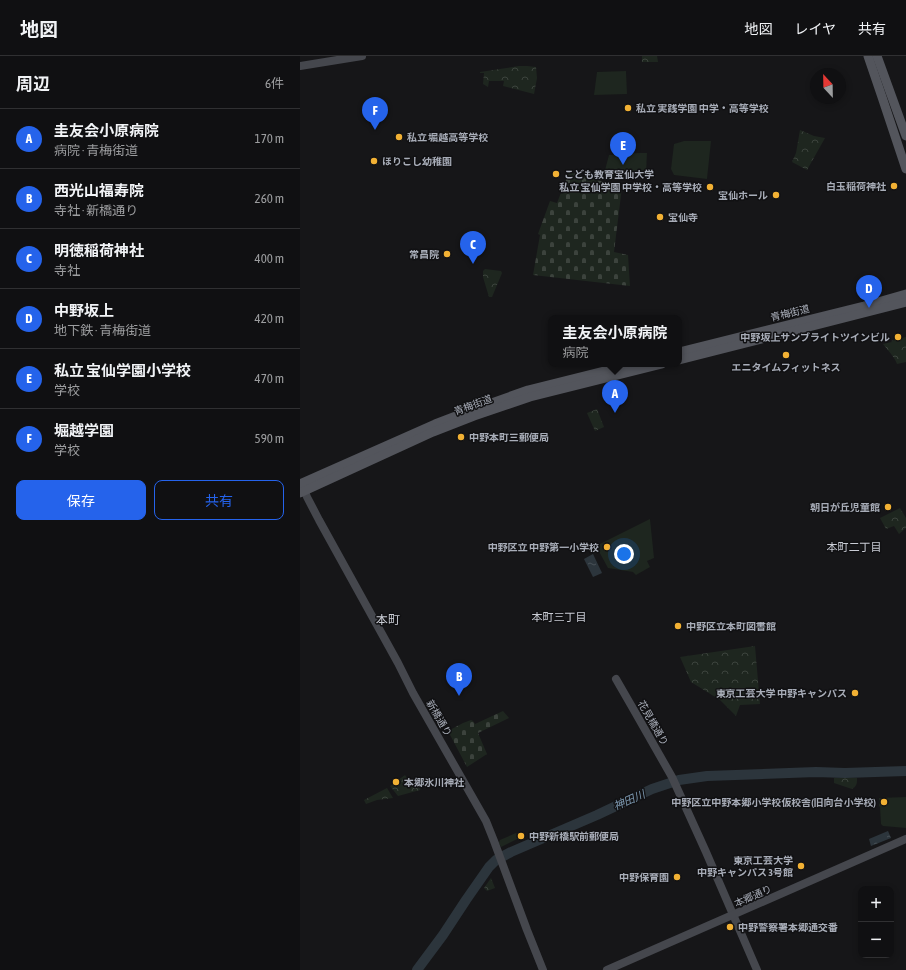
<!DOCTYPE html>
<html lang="ja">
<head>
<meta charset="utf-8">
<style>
  body { margin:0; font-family:"Asap Condensed","Noto Sans JP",sans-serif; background:#1e1e20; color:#f1f3f6 }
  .controls { position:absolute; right:12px; bottom:12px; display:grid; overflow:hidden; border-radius:8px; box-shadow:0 2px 6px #0003 }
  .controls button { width:36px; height:36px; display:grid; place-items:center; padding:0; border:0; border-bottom:1px solid #303032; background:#101012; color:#f1f3f6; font:20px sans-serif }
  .compass { position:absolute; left:510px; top:12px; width:36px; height:36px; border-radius:50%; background:#101012; box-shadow:0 2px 6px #0003; rotate:338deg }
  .you { position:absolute; left:324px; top:498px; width:14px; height:14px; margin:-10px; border:3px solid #fff; border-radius:50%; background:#1a73e8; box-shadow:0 0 0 6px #1a73e833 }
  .badge { display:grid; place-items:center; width:26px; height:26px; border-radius:50%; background:#2563eb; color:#fff; font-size:13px; font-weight:700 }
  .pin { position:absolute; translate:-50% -33px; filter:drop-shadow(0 1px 2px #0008) }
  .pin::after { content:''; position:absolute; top:21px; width:14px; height:12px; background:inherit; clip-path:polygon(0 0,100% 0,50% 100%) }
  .popup { position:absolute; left:248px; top:259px; width:134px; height:52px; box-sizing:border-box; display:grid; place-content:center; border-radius:8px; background:#101012; filter:drop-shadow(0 1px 3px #0005); font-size:13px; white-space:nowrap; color:#9c9d9f }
  .popup b { font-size:15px; color:#f1f3f6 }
  .popup::after { content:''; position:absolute; left:50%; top:100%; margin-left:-8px; border:8px solid transparent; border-top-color:#101012 }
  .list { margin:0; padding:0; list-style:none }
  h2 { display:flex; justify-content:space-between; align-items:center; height:52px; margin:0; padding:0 16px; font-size:17px }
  h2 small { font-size:13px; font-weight:400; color:#9c9d9f }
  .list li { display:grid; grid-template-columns:26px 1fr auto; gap:12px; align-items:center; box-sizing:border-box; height:60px; padding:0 16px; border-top:1px solid #303032 }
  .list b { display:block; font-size:15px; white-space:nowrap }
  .list p { margin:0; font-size:13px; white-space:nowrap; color:#9c9d9f }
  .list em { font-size:13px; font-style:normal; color:#9c9d9f }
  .actions { display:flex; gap:8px; padding:12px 16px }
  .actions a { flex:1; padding:9px 0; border:1px solid #2563eb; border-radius:8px; text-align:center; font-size:14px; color:#2563eb }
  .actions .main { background:#2563eb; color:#fff }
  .map { position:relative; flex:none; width:606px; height:914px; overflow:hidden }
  header { display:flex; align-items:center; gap:24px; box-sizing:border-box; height:56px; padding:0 20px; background:#101012; border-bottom:1px solid #303032 }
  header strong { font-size:19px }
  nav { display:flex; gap:22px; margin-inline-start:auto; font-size:14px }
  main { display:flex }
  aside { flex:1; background:#101012 }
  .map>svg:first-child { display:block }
  .grass { fill:#1e261f }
  .forest { fill:url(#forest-crowns) }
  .cemetery { fill:url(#cemetery-stones) }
  .water { fill:url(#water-ripples) }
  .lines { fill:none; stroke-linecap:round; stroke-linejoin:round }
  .river { stroke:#2c353c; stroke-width:10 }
  .secondary { stroke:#45474d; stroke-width:8 }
  .primary { stroke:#53555c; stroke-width:9 }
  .poi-dot { fill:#f2b134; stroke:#111113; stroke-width:1.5 }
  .labels { text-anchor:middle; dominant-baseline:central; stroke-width:3; stroke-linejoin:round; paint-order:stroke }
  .poi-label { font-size:10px; font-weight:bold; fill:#a8adb8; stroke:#111113; text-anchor:end }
  .street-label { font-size:10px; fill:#a8adb8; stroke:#111113 }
  .neighbourhood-label { font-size:11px; fill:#c9ccd4; stroke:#111113 }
  .water-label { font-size:11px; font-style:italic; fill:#7f9bb3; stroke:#111113 }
  .quarter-label { font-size:12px; fill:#c9ccd4; stroke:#111113 }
</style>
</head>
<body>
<header>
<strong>地図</strong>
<nav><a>地図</a><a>レイヤ</a><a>共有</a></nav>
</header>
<main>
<aside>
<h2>周辺<small>6件</small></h2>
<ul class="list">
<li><span class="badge">A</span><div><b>圭友会小原病院</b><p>病院 · 青梅街道</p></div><em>170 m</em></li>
<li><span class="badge">B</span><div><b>西光山福寿院</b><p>寺社 · 新橋通り</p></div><em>260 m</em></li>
<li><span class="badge">C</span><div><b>明徳稲荷神社</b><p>寺社</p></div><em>400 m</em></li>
<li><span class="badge">D</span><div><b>中野坂上</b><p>地下鉄 · 青梅街道</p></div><em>420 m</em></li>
<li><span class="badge">E</span><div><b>私立 宝仙学園小学校</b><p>学校</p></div><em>470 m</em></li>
<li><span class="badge">F</span><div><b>堀越学園</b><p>学校</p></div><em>590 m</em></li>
</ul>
<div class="actions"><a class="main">保存</a><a>共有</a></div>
</aside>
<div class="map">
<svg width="606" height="914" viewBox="0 0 606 914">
  <defs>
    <pattern id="forest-crowns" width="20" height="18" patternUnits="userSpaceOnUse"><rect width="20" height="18" fill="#1e261f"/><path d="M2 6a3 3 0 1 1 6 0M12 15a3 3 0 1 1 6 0" fill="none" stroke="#3c433d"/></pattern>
    <pattern id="cemetery-stones" width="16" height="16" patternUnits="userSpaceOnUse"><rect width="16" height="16" fill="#1e261f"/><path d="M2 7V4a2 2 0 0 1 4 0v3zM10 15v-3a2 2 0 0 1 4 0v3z" fill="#3c433d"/></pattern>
    <pattern id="water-ripples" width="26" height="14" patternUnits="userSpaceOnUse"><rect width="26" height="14" fill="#2c353c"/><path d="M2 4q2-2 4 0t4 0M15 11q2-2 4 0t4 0" fill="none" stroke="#485056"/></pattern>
  </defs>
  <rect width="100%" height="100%" fill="#161618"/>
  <g class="grass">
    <polygon points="326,15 327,38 294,39 297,16"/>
    <polygon points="384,85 411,85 407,123 374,119 371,113 374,88"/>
    <polygon points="340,97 347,97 346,118 323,123 304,118 309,99 315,99 315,98"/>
    <polygon points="350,463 354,502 347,505 350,511 336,519 333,516 308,512 296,490"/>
    <polygon points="606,741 606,772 583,770 581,768 580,751 579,750 579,742"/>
  </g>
  <g class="forest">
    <polygon points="342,0 357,0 358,6 342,6"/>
    <polygon points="219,10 227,10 236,11 237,22 234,38 203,30 204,25 189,25 188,31 183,28 184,17 180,17 180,16"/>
    <polygon points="500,74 514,80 525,82 507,114 492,106 496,97"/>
    <polygon points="185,213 201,215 202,217 192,241 189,241 183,221 183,215"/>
    <path d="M606,281v25l-9,2c-2,-7 -9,-13 -14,-20l9,-2 -1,-1z"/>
    <polygon points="297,353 304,371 295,375 287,357"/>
    <polygon points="600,452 606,462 606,472 599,478 594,470 586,473 580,462"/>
    <polygon points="455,590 460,648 440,649 436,660 420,644 391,626 380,601"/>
    <polygon points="105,719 110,727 116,723 121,732 120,734 98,740 90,730"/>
    <path d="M534,722h23c0,5 0,8 -5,11l-18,-6z"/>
    <polygon points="87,732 93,742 77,744 66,748 64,744"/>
    <polygon points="216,777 219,782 201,791 199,787 200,784"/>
    <polygon points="191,822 195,832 187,835 184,832"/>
  </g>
  <g class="cemetery">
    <polygon points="269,116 322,131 314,196 328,199 330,230 233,219 240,179 238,178 250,145 257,147"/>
    <polygon points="203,655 209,662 178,677 187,698 167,711 148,675 163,667 171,664 173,665 175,668"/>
  </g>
  <g class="water">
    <polygon points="293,498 302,517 293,521 284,503"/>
    <polygon points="588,775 591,782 571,790 569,783"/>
  </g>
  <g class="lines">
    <polyline class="river" points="117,914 143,879 166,844 189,811 196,804 211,796 297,759 352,733 379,724 407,720 516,716 545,717 606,715"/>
    <g class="secondary">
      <polyline points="0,10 62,0"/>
      <polyline points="3,430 7,441 19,464 98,607 113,637 186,765 194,785 227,874 243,914"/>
      <polyline points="316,623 335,656 372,721 406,796 457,914"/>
      <polyline points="307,914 606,783"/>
    </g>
    <g class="primary">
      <polyline points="568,0 582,41 606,113"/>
      <polyline points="577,0 606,80"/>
      <polyline points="379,296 564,250 606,238"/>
      <polyline points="379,304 606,246"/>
      <polyline points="0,428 135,368 169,355 228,334 332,308"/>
      <polyline points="0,437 133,376 174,360 230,341 362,308"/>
    </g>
  </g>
  <g class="poi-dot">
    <circle cx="328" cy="52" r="4"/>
    <circle cx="99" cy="81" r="4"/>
    <circle cx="74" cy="105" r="4"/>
    <circle cx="256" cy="118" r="4"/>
    <circle cx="594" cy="130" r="4"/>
    <circle cx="410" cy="131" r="4"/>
    <circle cx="476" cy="139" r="4"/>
    <circle cx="360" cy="161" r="4"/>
    <circle cx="147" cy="198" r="4"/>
    <circle cx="598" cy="281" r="4"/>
    <circle cx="486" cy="299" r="4"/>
    <circle cx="161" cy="381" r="4"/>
    <circle cx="588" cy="451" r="4"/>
    <circle cx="307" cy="491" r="4"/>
    <circle cx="378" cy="570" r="4"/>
    <circle cx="555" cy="637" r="4"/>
    <circle cx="96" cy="726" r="4"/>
    <circle cx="584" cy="746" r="4"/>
    <circle cx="221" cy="780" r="4"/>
    <circle cx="501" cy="810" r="4"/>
    <circle cx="377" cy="821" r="4"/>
    <circle cx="430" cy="871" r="4"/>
  </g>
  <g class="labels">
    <g class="poi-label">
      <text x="336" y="52" text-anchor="start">私立 実践学園 中学・高等学校</text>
      <text x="107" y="81" text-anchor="start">私立 堀越高等学校</text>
      <text x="82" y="105" text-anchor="start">ほりこし幼稚園</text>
      <text x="264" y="118" text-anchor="start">こども教育宝仙大学</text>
      <text x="586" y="130">白玉稲荷神社</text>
      <text x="402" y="131">私立 宝仙学園 中学校・高等学校</text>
      <text x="468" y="139">宝仙ホール</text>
      <text x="368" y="161" text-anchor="start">宝仙寺</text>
      <text x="139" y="198">常昌院</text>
      <text x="590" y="281">中野坂上サンブライトツインビル</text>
      <text x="486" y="311" text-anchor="middle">エニタイムフィットネス</text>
      <text x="169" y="381" text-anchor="start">中野本町三郵便局</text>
      <text x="580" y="451">朝日が丘児童館</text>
      <text x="299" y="491">中野区立 中野第一小学校</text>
      <text x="386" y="570" text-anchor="start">中野区立本町図書館</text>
      <text x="547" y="637">東京工芸大学 中野キャンパス</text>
      <text x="104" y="726" text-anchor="start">本郷氷川神社</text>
      <text x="576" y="746">中野区立中野本郷小学校仮校舎(旧向台小学校)</text>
      <text x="229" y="780" text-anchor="start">中野新橋駅前郵便局</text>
      <text x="493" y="804">東京工芸大学<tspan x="493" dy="12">中野キャンパス 3号館</tspan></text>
      <text x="369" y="821">中野保育園</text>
      <text x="438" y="871" text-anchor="start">中野警察署本郷通交番</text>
    </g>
    <g class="street-label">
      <text transform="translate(490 257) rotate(-14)">青梅街道</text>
      <text transform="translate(173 349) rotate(-20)">青梅街道</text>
      <text transform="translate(139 662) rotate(60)">新橋通り</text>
      <text transform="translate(353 667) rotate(60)">花見橋通り</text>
      <text transform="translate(453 840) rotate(-24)">本郷通り</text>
    </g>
    <g class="neighbourhood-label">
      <text x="554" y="491">本町二丁目</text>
      <text x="259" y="561">本町三丁目</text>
    </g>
    <g class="water-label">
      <text transform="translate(329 744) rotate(-24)">神田川</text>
    </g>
    <g class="quarter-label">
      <text x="88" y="564">本町</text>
    </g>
  </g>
</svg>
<div class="controls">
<button>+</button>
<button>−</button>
</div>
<svg class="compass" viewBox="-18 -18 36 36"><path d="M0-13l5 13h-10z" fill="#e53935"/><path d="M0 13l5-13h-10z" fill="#9c9d9f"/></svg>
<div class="you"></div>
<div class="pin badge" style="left:315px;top:357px">A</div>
<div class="popup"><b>圭友会小原病院</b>病院</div>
<div class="pin badge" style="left:159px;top:640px">B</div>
<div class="pin badge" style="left:173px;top:208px">C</div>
<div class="pin badge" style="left:569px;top:252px">D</div>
<div class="pin badge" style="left:323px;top:109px">E</div>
<div class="pin badge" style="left:75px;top:74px">F</div>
</div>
</main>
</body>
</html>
